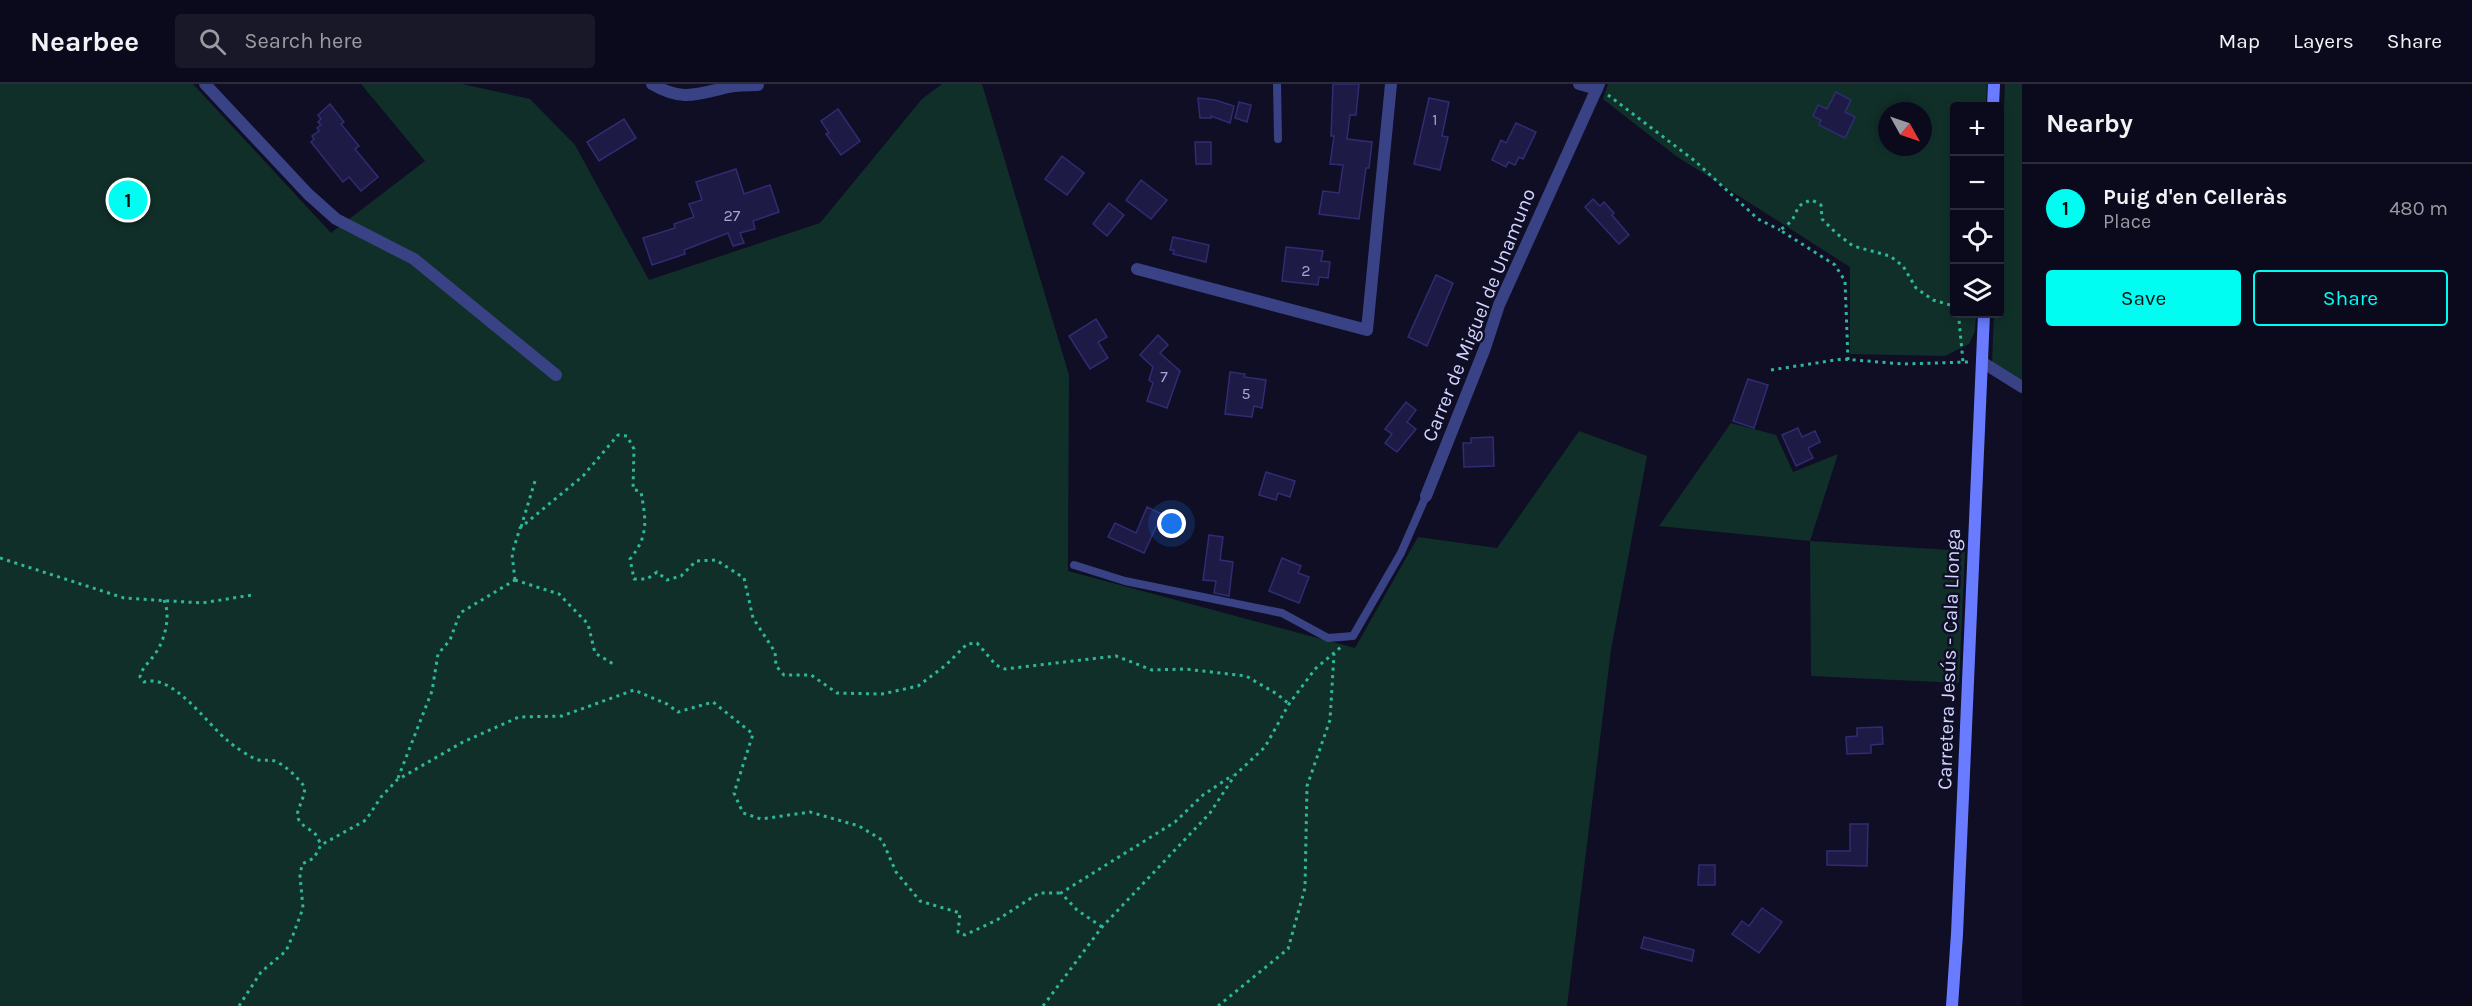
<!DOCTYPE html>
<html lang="en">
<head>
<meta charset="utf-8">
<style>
  body { margin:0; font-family:Karla,sans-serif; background:#191829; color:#f1f3f6 }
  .controls { position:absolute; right:18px; top:18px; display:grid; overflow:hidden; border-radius:6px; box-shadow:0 3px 9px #0003 }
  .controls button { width:54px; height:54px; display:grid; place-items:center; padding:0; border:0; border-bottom:2px solid #2b2b3b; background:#0b0a1c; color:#f1f3f6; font:30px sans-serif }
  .compass { position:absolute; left:1878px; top:18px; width:54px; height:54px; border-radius:50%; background:#0b0a1c; box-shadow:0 3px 9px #0003; rotate:130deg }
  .you { position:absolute; left:1172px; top:440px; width:21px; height:21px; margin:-15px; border:4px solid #fff; border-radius:50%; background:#1a73e8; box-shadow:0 0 0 9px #1a73e833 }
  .badge { display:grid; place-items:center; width:39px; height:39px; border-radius:50%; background:#00fdf1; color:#111; font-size:20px; font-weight:700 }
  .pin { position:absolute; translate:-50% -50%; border:3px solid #fff; box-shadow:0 2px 6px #0006 }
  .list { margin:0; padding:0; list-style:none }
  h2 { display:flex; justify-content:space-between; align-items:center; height:78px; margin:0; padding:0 24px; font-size:26px }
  h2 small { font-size:20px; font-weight:400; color:#9a9aa3 }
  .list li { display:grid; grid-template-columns:39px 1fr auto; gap:18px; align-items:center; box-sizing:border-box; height:90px; padding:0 24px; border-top:2px solid #2b2b3b }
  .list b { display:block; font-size:22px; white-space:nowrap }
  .list p { margin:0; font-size:20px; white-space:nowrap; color:#9a9aa3 }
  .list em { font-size:20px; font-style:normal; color:#9a9aa3 }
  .actions { display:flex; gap:12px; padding:18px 24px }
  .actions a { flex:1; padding:14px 0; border:2px solid #00fdf1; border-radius:6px; text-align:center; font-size:21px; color:#00fdf1 }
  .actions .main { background:#00fdf1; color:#111 }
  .icon { flex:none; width:33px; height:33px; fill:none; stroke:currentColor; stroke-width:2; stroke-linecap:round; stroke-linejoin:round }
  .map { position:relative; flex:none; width:2022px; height:922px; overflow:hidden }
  header { display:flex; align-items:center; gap:36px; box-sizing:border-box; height:84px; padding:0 30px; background:#0b0a1c; border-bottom:2px solid #2b2b3b }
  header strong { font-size:28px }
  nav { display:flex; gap:33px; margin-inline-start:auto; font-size:21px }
  .search { width:420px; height:54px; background:#191829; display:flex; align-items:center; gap:15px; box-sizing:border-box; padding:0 21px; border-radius:6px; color:#9a9aa3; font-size:22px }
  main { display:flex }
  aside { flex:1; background:#0b0a1c }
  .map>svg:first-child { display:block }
  .green { fill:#112f29; fill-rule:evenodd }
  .building { fill:#1d1a46; stroke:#302c72; stroke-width:1.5 }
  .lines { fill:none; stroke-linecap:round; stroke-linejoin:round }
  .path { stroke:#2eb79a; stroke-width:3; stroke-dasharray:3 4.5; stroke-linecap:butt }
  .lane { stroke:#394284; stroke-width:8 }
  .street { stroke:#394284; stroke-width:12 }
  .secondary { stroke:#697cff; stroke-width:12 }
  .labels { text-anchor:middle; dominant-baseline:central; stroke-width:5; stroke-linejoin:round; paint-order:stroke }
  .number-label { font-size:16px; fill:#a5a6d1 }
  .street-label { font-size:20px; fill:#d2d4ff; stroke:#0f0e25 }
</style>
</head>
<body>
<header>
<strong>Nearbee</strong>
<div class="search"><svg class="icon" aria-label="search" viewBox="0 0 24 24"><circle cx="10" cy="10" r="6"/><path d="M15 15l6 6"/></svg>Search here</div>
<nav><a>Map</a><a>Layers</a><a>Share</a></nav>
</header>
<main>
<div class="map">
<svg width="2022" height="922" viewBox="0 0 2022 922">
  <rect width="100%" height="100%" fill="#0f0e25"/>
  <g class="green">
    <polygon points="0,0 193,0 331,149 425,77 361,0 462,0 530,15 575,61 649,196 820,139 922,15 942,0 982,0 1069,291 1068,487 1355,564 1418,453 1497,464 1579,347 1647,372 1611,566 1567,922 0,922"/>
    <path d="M1608,0h379l-1,22h-32v208h22l-1,17 -6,13 -24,12 -95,-2v-87l-174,-111 -73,-57zM1887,27h36v36h-36z"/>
    <polygon points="2005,0 2022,0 2022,299 1992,279 1994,230 2000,230 2000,113"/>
    <polygon points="1731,339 1776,351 1793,388 1838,370 1810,457 1965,467 1959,599 1811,592 1810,457 1659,442"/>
  </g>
  <g class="building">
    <polygon points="1333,0 1359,0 1356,31 1350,31 1347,55 1372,58 1369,84 1366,84 1359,135 1319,130 1323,107 1339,109 1343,81 1330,80 1334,52 1331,52"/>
    <polygon points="1836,8 1851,16 1845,28 1855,33 1845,54 1819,41 1821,36 1813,32 1818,21 1827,25"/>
    <polygon points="1198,14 1215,16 1234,22 1230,39 1211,32 1211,34 1200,34"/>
    <polygon points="1429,14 1449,18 1442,52 1448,53 1440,86 1414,80"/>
    <polygon points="1239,18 1251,21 1247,38 1235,34"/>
    <polygon points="330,20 344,38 341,40 359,62 355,65 378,93 361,107 349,93 343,98 311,58 314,55 312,52 319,47 317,44 321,41 318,38 321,35 318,31"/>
    <polygon points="838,25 860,57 841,71 826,50 829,49 821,37"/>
    <polygon points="624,35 636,54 599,77 587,58"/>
    <polygon points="1516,39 1536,48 1523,75 1519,73 1515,81 1508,78 1506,83 1492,76 1501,56 1506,59"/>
    <polygon points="1195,58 1211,58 1211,80 1196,80"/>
    <polygon points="1062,72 1084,89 1067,111 1045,95"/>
    <polygon points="736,85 744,110 770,101 779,128 753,137 755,145 740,149 744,159 733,162 728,149 684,166 685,170 652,181 643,154 675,144 674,140 694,133 689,120 702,116 696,98"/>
    <polygon points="1141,96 1167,116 1151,135 1126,116"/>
    <polygon points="1593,115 1600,122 1604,118 1614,129 1612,131 1629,151 1619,160 1585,123"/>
    <polygon points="1109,119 1124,131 1107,152 1093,140"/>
    <polygon points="1173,153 1209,161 1206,178 1173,170 1174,166 1170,166"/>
    <polygon points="1286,163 1323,167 1321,177 1330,178 1328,194 1319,193 1318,201 1282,197"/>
    <polygon points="1436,191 1453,199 1427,262 1408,253"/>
    <polygon points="1096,235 1107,253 1098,258 1108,274 1090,285 1069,252"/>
    <polygon points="1158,251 1168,261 1160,269 1180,287 1167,324 1147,317 1153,299 1149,296 1153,283 1140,271"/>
    <polygon points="1230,288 1245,290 1244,293 1266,296 1262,324 1254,322 1252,333 1225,330"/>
    <polygon points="1748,295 1768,301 1754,344 1733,337"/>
    <polygon points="1406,318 1416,326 1407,338 1416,345 1397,368 1385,359 1392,350 1385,345"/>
    <polygon points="1798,344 1802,353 1815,347 1820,358 1808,364 1813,374 1796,382 1782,351"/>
    <polygon points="1493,353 1494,382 1464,383 1463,359 1471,359 1471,354"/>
    <polygon points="1266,388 1295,397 1290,413 1278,409 1276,416 1259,411"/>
    <polygon points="1147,423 1162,430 1144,469 1108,453 1115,439 1136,449"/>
    <polygon points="1209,451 1223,453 1220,476 1233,478 1229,512 1214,509 1216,497 1203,496"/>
    <polygon points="1282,474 1301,482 1298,489 1309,493 1299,519 1269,507"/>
    <polygon points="1882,643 1883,660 1871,661 1871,669 1847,670 1846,653 1857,652 1857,644"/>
    <polygon points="1850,740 1868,740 1867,782 1827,781 1827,767 1850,767"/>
    <polygon points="1699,781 1715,781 1715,801 1698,801"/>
    <polygon points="1762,824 1782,838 1759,869 1732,850 1742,837 1749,842"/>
    <polygon points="1644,853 1694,866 1692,877 1641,864"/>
  </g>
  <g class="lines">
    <g class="path">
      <polyline points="1608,11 1695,77 1758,135 1780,146"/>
      <polyline points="1956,230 1959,236 1963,278"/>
      <path d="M1848,276l-3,-79 -10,-16 -55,-35c4,-3 9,-6 12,-10 7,-11 3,-15 20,-20l9,5 1,14 14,14 17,13 37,10 13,10 13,22 17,12 17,5 4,7"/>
      <polyline points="1771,286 1842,275 1903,280 1968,278"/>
      <polyline points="521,443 535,397"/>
      <polyline points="0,474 124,514 202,519 252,511"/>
      <path d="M515,496l-3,-26 8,-26 63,-52 35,-41 9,1 7,13 -1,40 8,3c5,28 8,44 -11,67l4,20h13l10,-7 10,8 14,-4 15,-15 20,-1 28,18 9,40 22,34 1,14 8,9h27l26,18 45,1 36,-8 28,-21 21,-21 10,-1 19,22 9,4 111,-13 36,14 33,-1 61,7 31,18 12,10"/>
      <polyline points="515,496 559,510 588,540 595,569 615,581"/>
      <path d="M164,516c7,16 1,40 -9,54 -6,9 -13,13 -15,23l4,5c29,-9 63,42 84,59 4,4 26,19 31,19 7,1 12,-1 18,2 12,6 20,16 28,25 -1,10 -4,15 -7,24 -3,12 9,16 16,22 3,2 5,8 7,12"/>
      <polyline points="398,694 432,607 438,570 450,556 460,529 515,496"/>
      <polyline points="1102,843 1077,826 1061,809 1175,738 1203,711 1233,691"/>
      <polyline points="239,922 261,888 286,867 293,851 303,824 300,792 302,780 314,774 321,761 366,736 381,713 397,696 463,658 519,633 562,632 634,606 667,620 678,628 713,618 753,650 734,709 743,729 761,735 810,728 859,742 882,756 896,788 920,817 960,829 958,848 965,851 997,836 1039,809 1061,809"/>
      <polyline points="1043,922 1102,843 1210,729 1235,691 1265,663 1289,620 1315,585 1341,563"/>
      <polyline points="1218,922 1288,865 1305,804 1307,702 1330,636 1334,570"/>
    </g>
    <g class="lane">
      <polyline points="1277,0 1278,55"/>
      <polyline points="1074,481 1125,497 1282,529 1328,554 1353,552 1401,469 1426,412"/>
    </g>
    <g class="street">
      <polyline points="205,0 308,110 336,135 414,175 556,291"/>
      <path d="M652,0c31,18 45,10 77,3 9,-2 19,-2 29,-2"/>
      <polyline points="1579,0 1597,5"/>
      <polyline points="1137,185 1367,246 1391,0"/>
      <polyline points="1982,278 2022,303"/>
      <polyline points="1426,412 1485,264 1499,221 1599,0"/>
    </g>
    <g class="secondary">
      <polyline points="1993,22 1994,0"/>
      <polyline points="1952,922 1957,850 1984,230"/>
    </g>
  </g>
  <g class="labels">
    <g class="number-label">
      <text x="1435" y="35">1</text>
      <text x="732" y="131">27</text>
      <text x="1306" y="186">2</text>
      <text x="1164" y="292">7</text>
      <text x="1246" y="309">5</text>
    </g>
    <g class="street-label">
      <text transform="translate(1479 231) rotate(-68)">Carrer de Miguel de Unamuno</text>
      <text transform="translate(1949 575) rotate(-88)">Carretera Jesús - Cala Llonga</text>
    </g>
  </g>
</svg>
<div class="controls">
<button>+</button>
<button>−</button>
<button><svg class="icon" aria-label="locate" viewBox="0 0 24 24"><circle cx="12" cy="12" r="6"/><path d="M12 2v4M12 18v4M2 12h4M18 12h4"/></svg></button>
<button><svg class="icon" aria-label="layers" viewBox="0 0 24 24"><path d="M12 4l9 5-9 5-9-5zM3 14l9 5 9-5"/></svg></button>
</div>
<svg class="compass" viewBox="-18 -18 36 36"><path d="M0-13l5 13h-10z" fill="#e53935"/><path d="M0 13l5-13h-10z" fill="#9a9aa3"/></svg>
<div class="you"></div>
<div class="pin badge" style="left:128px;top:116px">1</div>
</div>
<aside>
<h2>Nearby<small></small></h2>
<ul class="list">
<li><span class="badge">1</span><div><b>Puig d'en Celleràs</b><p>Place</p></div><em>480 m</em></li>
</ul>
<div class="actions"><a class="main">Save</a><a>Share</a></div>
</aside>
</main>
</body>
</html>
